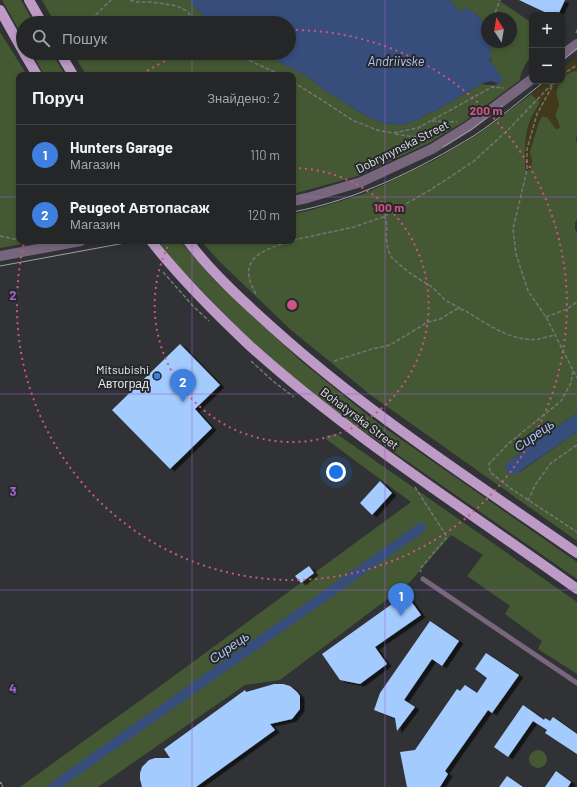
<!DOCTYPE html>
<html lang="uk">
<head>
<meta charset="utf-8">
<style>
  body { margin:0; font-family:Barlow,sans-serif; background:#2c2e30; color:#f1f3f6 }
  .controls { position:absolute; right:12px; top:12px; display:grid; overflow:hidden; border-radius:8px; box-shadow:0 2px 6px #0003 }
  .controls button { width:36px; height:36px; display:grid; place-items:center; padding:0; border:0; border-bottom:1px solid #414345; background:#242628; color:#f1f3f6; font:20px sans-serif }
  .compass { position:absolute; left:481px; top:12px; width:36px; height:36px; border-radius:50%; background:#242628; box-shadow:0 2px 6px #0003; rotate:348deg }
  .you { position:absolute; left:336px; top:472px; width:14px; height:14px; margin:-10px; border:3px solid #fff; border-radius:50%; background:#1a73e8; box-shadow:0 0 0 6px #1a73e833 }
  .badge { display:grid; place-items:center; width:26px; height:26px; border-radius:50%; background:#8bbbb9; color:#fff; font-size:13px; font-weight:700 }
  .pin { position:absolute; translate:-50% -33px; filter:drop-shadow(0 1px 2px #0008) }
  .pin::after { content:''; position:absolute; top:21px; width:14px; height:12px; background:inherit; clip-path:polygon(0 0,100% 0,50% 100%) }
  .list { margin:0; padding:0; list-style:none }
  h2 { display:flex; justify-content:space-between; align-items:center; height:52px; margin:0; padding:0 16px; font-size:17px }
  h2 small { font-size:13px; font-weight:400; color:#a3a5a8 }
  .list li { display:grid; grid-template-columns:26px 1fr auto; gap:12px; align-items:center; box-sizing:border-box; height:60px; padding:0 16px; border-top:1px solid #414345 }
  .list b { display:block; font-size:15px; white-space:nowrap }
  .list p { margin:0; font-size:13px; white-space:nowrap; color:#a3a5a8 }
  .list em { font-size:13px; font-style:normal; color:#a3a5a8 }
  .icon { flex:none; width:22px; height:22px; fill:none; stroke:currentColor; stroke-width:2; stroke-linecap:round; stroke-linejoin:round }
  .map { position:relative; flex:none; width:577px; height:787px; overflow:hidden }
  .search { position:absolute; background:#242628; box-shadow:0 2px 6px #0003; left:16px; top:16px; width:280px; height:44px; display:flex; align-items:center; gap:10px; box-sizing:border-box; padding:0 14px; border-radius:22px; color:#a3a5a8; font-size:15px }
  .panel { position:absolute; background:#242628; box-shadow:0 2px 6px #0003; left:16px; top:72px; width:280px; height:172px; border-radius:8px }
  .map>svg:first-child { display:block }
  .green { fill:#445933 }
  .sand { fill:#423919 }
  .water { fill:#374d7c }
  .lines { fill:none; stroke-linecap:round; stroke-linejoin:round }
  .canal { stroke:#374d7c; stroke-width:10 }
  .building { fill:#a4cbfe; filter:url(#shadow) }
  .path { stroke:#737577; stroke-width:1.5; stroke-dasharray:4 2; stroke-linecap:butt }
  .lane { stroke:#78677c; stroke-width:5 }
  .street { stroke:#78677c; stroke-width:10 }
  .primary { stroke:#bd9bc6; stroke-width:10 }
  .tram { stroke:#9fa1a4; stroke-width:1 }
  .rail-casing { stroke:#9fa1a4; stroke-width:4 }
  .rail { stroke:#26282b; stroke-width:2.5; stroke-dasharray:8; stroke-linecap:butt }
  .grid { fill:none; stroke:#9b64cc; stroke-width:1; stroke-opacity:0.55 }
  .ring { fill:none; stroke:#cc5686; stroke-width:2; stroke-dasharray:2 4 }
  .shop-dot { fill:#3f7fe0; stroke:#26282b; stroke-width:1.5 }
  .labels { text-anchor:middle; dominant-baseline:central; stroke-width:4; stroke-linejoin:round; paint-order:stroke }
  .street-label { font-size:12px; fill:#e5e7e9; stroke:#26282b }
  .poi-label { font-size:12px; fill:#e5e7e9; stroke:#26282b; text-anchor:end }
  .water-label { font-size:13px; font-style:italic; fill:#b0c6f4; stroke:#26282b }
  .grid-label { font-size:13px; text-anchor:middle; font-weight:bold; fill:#9b64cc; stroke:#26282b; stroke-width:4; stroke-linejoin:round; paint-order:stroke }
  .centre { fill:#cc5686; stroke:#26282b; stroke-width:2 }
  .ring-label { font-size:12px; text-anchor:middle; font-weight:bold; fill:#cc5686; stroke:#26282b; stroke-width:4; stroke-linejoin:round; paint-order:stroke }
</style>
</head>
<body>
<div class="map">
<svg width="577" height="787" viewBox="0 0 577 787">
  <defs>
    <filter id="shadow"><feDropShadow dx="4.5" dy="2.5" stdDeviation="0" flood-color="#0009"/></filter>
  </defs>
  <rect width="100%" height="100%" fill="#303235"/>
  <g class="green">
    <polygon points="2,0 21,0 34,23 23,23 23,37"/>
    <polygon points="42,0 189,0 210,23 55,23"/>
    <path d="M450,0h48l34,23v34c-5,2 -12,17 -12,23l-55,41 -36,22 -71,33 -65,18v-119h-207l-13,-22h186l17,7 32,17 18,14 42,26 15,6 11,1 9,1 18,-7 6,-4 8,-3 48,-28 1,2h13v-2h3l2,-4c-11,-12 -14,-21 -11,-37h20v-24h-24v8l-11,-12 -17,-3z"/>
    <polygon points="0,32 27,75 19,75 19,241 39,241 0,248"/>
    <polygon points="32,53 52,53 65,75 44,75"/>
    <path d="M577,70v65l-1,4 1,4v77l-2,3v6l2,3v181l-66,47 9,12 57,-40v109l-205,-145 -81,-66 -71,-68 -19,-21h92v-27l19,-4 54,-17 67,-32 44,-26 56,-42 -1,2 8,7c-1,6 -6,10 -9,16 -7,16 -6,34 -6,51 2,-11 6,-21 9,-31 3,-9 3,-14 8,-22l5,1 9,12 4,-2 -5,-13 4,-8 -3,-13 3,-11 3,-1 1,-3 6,-5z"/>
    <polygon points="158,241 180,241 216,282 302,362 379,424 577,562 577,579 349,421 287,373 239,329 176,264"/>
    <polygon points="337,434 577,602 577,674 538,649 542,641 505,614 510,606 467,576 483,555 451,535 410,582 280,680 245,685 98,787 20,787 156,689 411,502 326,439 326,436"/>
    <circle cx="538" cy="759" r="9"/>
  </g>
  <g class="sand">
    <polygon points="577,57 577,70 569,73 562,78 562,69"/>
    <path d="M547,81h13l-4,12 3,13 -4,9 5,12 -2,2h-1l-10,-12 -5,-1c-7,11 -7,23 -13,34l3,10 -1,9 -4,2 -2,-1v-25l6,-27 9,-16 -8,-7 1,-2z"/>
  </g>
  <g class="water">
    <path d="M189,0h261l9,11h3l3,-3c9,2 16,12 22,18v16h4l-1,19 13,18v3l-6,1 -6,-2 -8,2 -48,28 -8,3 -6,4 -18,7 -9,-1 -11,-1 -15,-6 -42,-26 -18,-14 -32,-17 -17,-7h30v-30h-79z"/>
    <polygon points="577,413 577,432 516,474 508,474 506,471 505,464 511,460"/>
  </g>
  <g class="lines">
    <polyline class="canal" points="53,787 421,528"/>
  </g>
  <g class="building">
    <polygon points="519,0 565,0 558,15 551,15"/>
    <polygon points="180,344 220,385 195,409 212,428 170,469 112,410"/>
    <polygon points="380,481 392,493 372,515 360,503"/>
    <polygon points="309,566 314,573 301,583 295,576"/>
    <polygon points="406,594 421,615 375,647 387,664 360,684 340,680 322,654"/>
    <polygon points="430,621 459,641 442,666 432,659 404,700 415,707 397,731 395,718 374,710 380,693"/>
    <polygon points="486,653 519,675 492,713 488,710 445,771 448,774 440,787 407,787 400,752 415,750 457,689 460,691 465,685 477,693 487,678 475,669"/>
    <polygon points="274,684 283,684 290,686 297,692 300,696 300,709 292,719 270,724 275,730 196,787 142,787 140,779 140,773 142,767 149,760 155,758 170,758 164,749 245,690 246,692"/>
    <polygon points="523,705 544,720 545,718 550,721 553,717 577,734 577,754 545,733 547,730 533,721 508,757 494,747"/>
    <polygon points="556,771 571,782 568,787 545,787"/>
    <polygon points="507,776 523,787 499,787"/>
  </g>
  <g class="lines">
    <g class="path">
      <polyline points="130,0 136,2 152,2 177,6 187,11 196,23"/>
      <polyline points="493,18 500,0"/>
      <polyline points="87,23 111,0"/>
      <polyline points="576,33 577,30"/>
      <polyline points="233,53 281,75"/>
      <polyline points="562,75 577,65"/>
      <polyline points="555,81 537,114 527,149 527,170 513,229 516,254 528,291 546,317 577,378"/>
      <polyline points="293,82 325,102 352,120 377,130 393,133 418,128 492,87 504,88"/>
      <polyline points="432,121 457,122"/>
      <polyline points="395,134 408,136 431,138"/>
      <polyline points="385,215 387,227 386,237 388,250 392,258 411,274 432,287 445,300 463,310"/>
      <polyline points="0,236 19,240"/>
      <polyline points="293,240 354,227 383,217 432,189 474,161 508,130 554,82"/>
      <polyline points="163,272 193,306 209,321"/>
      <path d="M256,294c-3,-6 -7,-12 -7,-18 -4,-22 25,-29 41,-35"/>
      <polyline points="546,317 567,309 577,302"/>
      <polyline points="251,361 274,382 294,397"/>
      <path d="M334,361l38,-12 18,-4 38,-23 12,-3 17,-10 7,1c22,13 48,33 75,29 5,-1 11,-3 16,-4"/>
      <polyline points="573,371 571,383 561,401 508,444 489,464 490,472 510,488 577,532"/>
      <polyline points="415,487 447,537 420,569 421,572"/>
      <polyline points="528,501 535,485 551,463 577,445"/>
    </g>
    <polyline class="lane" points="423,579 577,683"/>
    <g class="street">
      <polyline points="562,55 577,44"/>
      <polyline points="293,201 307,198 361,182 432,149 469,126 532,79"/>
      <polyline points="0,256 81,241"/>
    </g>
    <g class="primary">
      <polyline points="29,0 42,23"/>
      <polyline points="0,10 23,51"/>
      <polyline points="24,53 37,75"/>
      <polyline points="60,53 73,75"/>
      <path d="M151,241c30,38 64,72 99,105 101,91 217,164 327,243"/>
      <path d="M188,241c24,32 55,60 85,87 93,84 200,153 304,225"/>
    </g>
    <g class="tram">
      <polyline points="562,61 577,48"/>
      <polyline points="443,147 472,129 502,106"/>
      <path d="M293,212c63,-12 127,-43 182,-77 24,-16 47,-36 70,-54"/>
      <polyline points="0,266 136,241"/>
    </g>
    <defs>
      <polyline id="rail" points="0,784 1,787"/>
    </defs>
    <use href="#rail" class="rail-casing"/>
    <use href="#rail" class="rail"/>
  </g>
  <path class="grid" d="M192,0v23M385,0v787M192,53v22M0,197h19M293,197h284M192,241v546M0,394h577M0,590h577"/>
  <g class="ring">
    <path d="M293 168A137 137 0 1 1 170 242"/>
    <path d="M142 74A275 275 0 0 1 180 54M290 30A275 275 0 1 1 24 243"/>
  </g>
  <circle class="shop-dot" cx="157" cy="376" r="4"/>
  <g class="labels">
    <g class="street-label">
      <text transform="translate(402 146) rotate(-27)">Dobrynynska Street</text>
      <text transform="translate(360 418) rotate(37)">Bohatyrska Street</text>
    </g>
    <g class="poi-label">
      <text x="149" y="369">Mitsubishi<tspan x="149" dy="14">Автоград</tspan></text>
    </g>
    <g class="water-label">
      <text x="396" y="61">Andriivske</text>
      <text transform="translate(534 435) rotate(-35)">Сирець</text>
      <text transform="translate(229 647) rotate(-35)">Сирець</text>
    </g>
  </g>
  <g class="grid-label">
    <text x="13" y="300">2</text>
    <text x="13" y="496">3</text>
    <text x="13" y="693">4</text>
  </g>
  <circle cx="292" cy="305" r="6" class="centre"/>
  <g class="ring-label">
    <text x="486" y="115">200 m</text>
    <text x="389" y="212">100 m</text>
  </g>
</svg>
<div class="controls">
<button>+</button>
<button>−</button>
</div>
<svg class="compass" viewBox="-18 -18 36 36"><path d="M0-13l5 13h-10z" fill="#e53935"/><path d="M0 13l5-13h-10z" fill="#a3a5a8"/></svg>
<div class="you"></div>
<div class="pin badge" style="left:401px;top:616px;background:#3f7fe0">1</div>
<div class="pin badge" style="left:183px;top:402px;background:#3f7fe0">2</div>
<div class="search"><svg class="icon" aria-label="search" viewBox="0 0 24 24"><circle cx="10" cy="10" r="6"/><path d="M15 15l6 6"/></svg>Пошук</div>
<section class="panel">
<h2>Поруч<small>Знайдено: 2</small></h2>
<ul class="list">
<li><span class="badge" style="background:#3f7fe0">1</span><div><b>Hunters Garage</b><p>Магазин</p></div><em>110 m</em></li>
<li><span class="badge" style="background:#3f7fe0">2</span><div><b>Peugeot Автопасаж</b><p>Магазин</p></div><em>120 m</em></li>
</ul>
</section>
</div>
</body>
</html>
